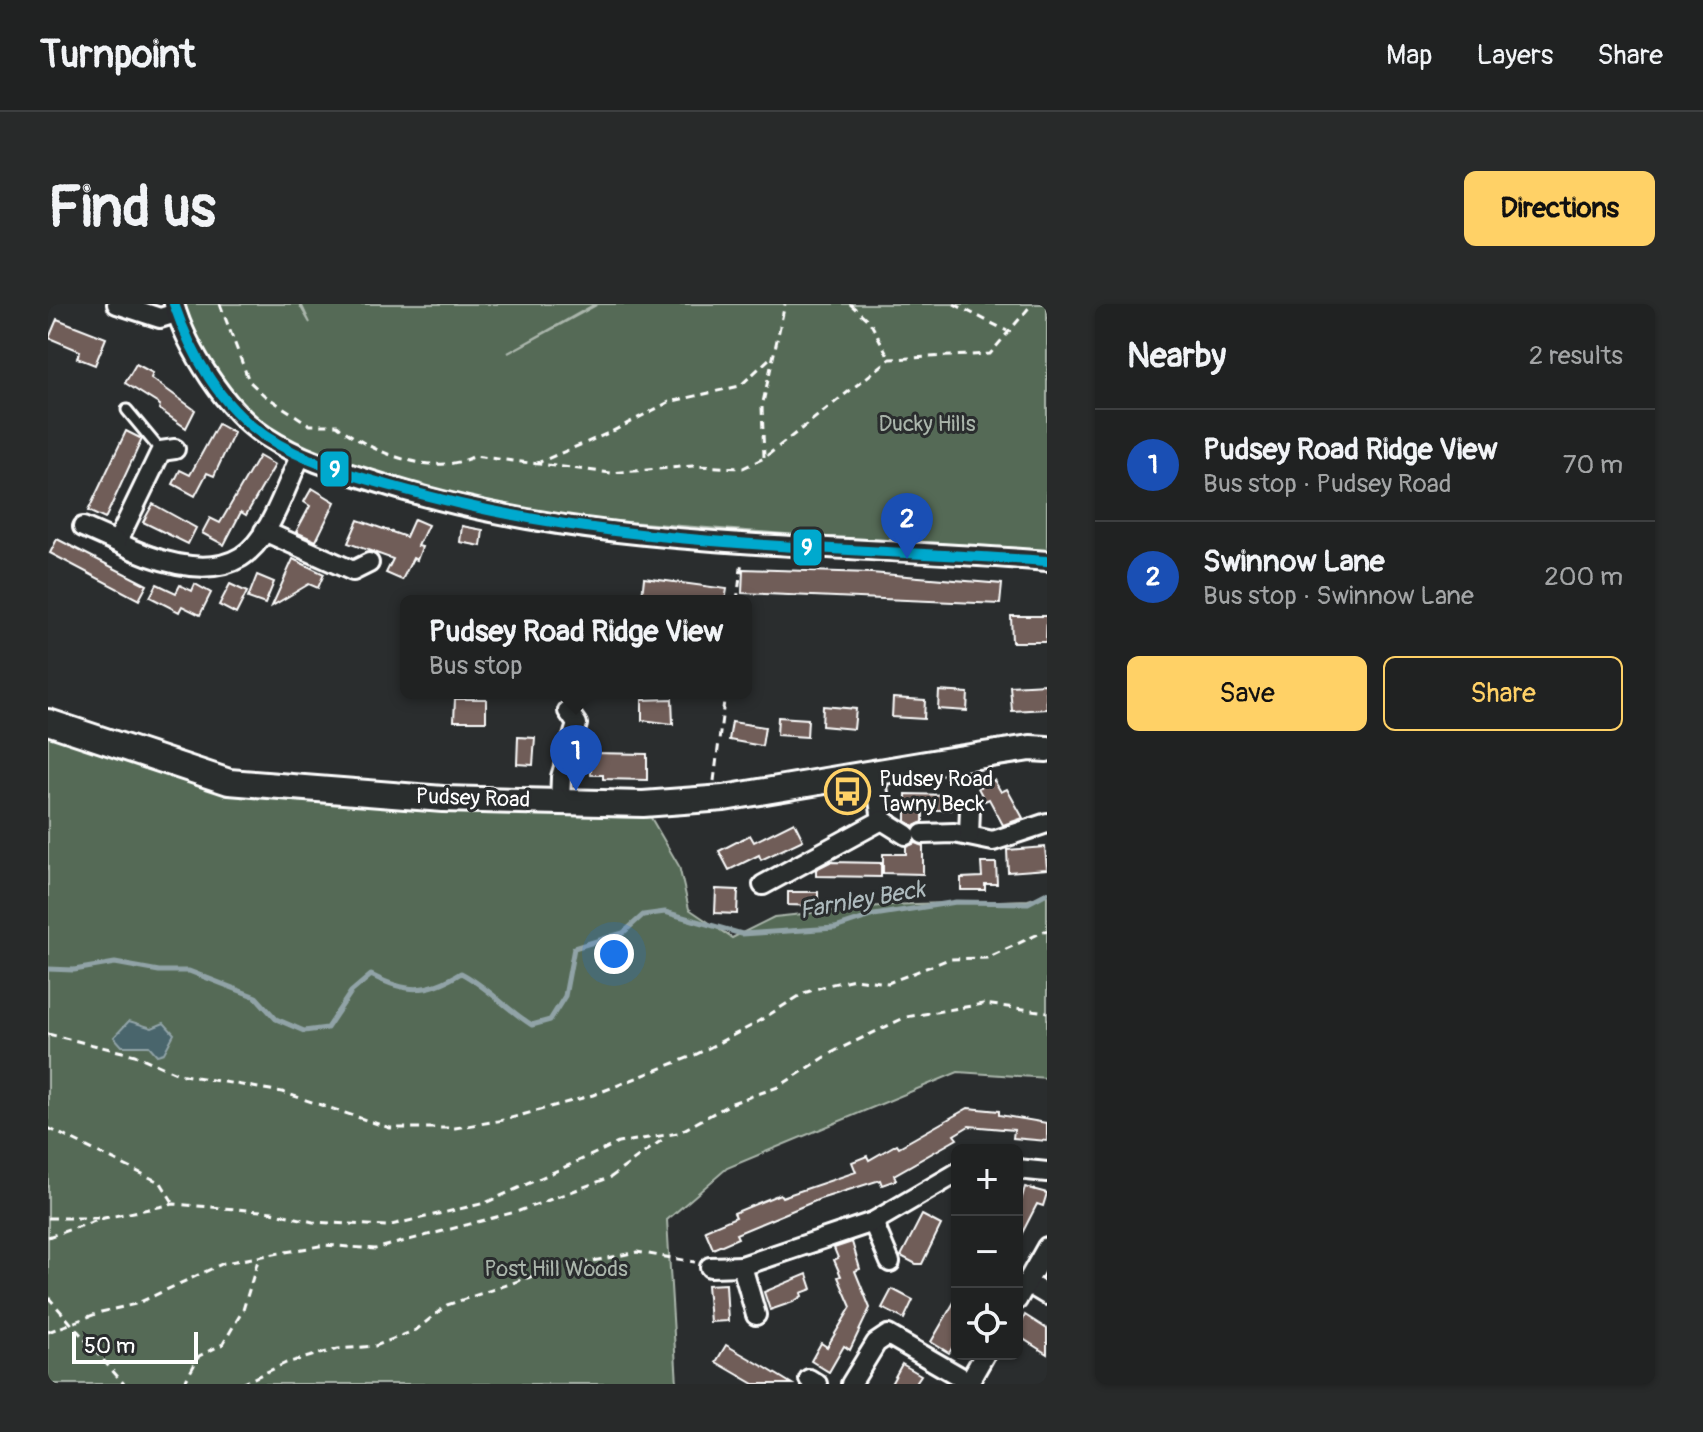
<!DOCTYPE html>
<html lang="en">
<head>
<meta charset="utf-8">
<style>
  body { margin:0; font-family:Pangolin,sans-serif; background:#282a2a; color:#f1f3f6 }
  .controls { position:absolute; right:24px; bottom:24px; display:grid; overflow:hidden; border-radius:12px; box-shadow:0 2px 6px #0004 }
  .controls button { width:72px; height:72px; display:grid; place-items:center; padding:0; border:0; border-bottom:2px solid #3d3f40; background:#202222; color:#f1f3f6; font:40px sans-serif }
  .scale { position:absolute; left:24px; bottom:20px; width:126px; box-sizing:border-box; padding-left:8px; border:4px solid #fff; border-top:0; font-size:22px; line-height:28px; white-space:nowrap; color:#fff; -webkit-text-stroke:6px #2a2d2e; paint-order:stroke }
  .you { position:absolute; left:566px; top:650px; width:28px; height:28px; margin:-20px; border:6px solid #fff; border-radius:50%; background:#1a73e8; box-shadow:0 0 0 12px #1a73e833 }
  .badge { display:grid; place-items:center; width:52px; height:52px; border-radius:50%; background:#ffd166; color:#fff; font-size:26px; font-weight:700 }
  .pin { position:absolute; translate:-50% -66px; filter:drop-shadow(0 2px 4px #0008) }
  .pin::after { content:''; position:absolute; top:42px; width:28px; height:24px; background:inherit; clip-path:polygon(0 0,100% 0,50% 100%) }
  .popup { position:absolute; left:352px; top:291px; width:352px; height:104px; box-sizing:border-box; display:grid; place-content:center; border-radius:12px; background:#202222; filter:drop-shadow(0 2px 6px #0005); font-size:26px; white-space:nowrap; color:#a2a4a5 }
  .popup b { font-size:30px; color:#f1f3f6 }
  .popup::after { content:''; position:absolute; left:50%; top:100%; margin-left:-16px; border:16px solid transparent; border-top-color:#202222 }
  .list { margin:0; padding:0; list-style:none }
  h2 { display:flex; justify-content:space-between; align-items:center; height:104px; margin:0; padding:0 32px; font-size:34px }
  h2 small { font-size:26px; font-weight:400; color:#a2a4a5 }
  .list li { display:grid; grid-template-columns:52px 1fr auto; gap:24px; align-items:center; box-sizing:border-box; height:112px; padding:0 32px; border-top:2px solid #3d3f40 }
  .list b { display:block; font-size:30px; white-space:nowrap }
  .list p { margin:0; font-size:26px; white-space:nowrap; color:#a2a4a5 }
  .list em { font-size:26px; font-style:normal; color:#a2a4a5 }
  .actions { display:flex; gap:16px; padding:24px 32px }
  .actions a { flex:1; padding:18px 0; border:2px solid #ffd166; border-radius:12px; text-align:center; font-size:28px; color:#ffd166 }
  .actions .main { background:#ffd166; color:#111 }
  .icon { flex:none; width:44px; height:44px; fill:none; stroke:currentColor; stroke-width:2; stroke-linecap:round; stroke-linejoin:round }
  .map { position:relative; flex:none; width:999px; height:1080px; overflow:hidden; border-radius:12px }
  header { display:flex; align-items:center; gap:48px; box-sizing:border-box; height:112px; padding:0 40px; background:#202222; border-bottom:2px solid #3d3f40 }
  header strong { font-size:38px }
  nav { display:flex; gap:44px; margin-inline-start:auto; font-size:28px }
  .intro { display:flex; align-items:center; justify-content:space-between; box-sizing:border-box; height:192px; padding:0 48px }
  h1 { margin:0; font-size:56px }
  .button { padding:20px 36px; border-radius:12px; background:#ffd166; color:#111; font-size:28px; font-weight:700 }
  main { display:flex; gap:48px; padding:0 48px }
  aside { flex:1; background:#202222; border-radius:12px; box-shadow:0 2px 6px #0004 }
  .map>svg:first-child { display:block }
  .green { fill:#556b57; stroke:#aab5ab; stroke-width:2 }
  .water { fill:#48656c; stroke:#91a3a7; stroke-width:2 }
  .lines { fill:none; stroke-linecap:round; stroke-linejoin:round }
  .stream { stroke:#91a3a7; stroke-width:5 }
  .building { fill:#6f5d58; stroke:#fff; stroke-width:2 }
  .service-casing { stroke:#fff; stroke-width:15 }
  .minor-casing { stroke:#fff; stroke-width:24 }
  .secondary-casing { stroke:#fff; stroke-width:30 }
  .path { stroke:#fff; stroke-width:3; stroke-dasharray:8 6; stroke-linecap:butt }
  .service { stroke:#2a2d2e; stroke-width:9 }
  .minor { stroke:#2a2d2e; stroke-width:18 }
  .secondary { stroke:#2a2d2e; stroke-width:24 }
  .bus-1-casing { stroke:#2a2d2e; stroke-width:16 }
  .bus-1 { stroke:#00a9ce; stroke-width:10 }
  .labels { text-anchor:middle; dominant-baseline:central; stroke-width:6; stroke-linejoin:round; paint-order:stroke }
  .park-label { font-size:22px; fill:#aab5ab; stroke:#2a2d2e }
  .poi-label { font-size:22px; fill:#fff; stroke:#2a2d2e; text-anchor:start }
  .street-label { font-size:22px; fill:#fff; stroke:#2a2d2e }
  .water-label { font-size:24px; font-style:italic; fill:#adbabd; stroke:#2a2d2e }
  .line-badge { stroke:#2a2d2e; stroke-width:3 }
  .badge-label { font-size:22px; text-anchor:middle; font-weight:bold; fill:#fff }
</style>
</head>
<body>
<header>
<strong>Turnpoint</strong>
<nav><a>Map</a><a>Layers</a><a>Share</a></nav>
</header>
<div class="intro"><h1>Find us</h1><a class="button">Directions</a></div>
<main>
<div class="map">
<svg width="999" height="1080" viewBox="0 0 999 1080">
  <rect width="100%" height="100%" fill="#2a2d2e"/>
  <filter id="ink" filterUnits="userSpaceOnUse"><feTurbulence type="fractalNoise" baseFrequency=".0125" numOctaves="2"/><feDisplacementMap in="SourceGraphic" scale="16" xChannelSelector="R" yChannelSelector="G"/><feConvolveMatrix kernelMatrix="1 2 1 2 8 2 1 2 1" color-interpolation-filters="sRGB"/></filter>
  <g filter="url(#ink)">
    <g class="green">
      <polygon points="137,0 251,0 262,19 253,0 547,0 460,49 550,0 999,0 999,250 502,212 327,171 257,144 219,124 194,104 147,35"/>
      <polygon points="0,418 181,478 595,500 631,562 641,605 684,634 726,613 841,601 980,596 999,590 999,774 910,768 679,864 619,916 629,1080 0,1080"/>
    </g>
    <polygon class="water" points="81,717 104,724 116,719 126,730 116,749 109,751 101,742 74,742 66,733"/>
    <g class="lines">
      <path class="stream" d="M0,665l26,1 41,-7 44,8h30l67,26 20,22 28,12 23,-3 24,-36 20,-17c35,18 56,19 90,-2 27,14 45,36 71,52l18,-5 15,-24 9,-48 49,-15 20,-18 22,-3 77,22 93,-6 39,-13 82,-13 72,1 19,-10"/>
    </g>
    <g class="building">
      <polygon points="9,15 58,34 47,61 29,54 32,47 1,34"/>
      <polygon points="88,60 105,69 103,74 147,106 138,124 111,105 112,101 77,79"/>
      <polygon points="170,120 186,129 166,172 159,169 147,192 125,180 132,166 142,171"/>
      <polygon points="78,127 94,135 57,215 40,207"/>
      <polygon points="211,152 227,161 198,211 193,208 176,241 154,229 162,214 172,219"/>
      <polygon points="264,184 287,198 268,237 248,228 262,202 256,198"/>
      <polygon points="105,200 148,224 140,240 95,218"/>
      <polygon points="366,215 380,221 370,242 374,243 369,256 365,254 354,276 338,269 345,255 300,239 310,216 358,233"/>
      <polygon points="414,222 435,226 433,242 412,238"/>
      <polygon points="9,235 99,281 91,296 2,249"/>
      <polygon points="245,255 276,270 270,284 261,280 224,302"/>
      <polygon points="695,265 823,269 954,280 952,300 694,289"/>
      <polygon points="209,271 226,278 217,300 200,294"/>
      <polygon points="596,274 679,285 677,297 594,293"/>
      <polygon points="109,280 128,289 132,281 144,287 147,280 163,289 152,311 134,302 131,308 102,293"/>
      <polygon points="182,280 199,288 188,310 171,301"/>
      <polygon points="963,312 999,312 998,338 964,338"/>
      <polygon points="998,380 999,405 964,407 962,382"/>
      <polygon points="891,387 920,389 919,407 890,405"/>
      <polygon points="845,394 877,396 876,415 844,413"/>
      <polygon points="407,395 438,395 438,417 406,417"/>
      <polygon points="624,395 625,420 594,416 594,396"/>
      <polygon points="775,402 808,405 806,425 774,422"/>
      <polygon points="730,413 760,415 759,433 729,431"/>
      <polygon points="684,418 717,423 714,442 681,436"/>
      <polygon points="470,433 487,434 485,461 469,460"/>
      <polygon points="543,449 599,450 599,476 555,475 555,471 543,471"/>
      <polygon points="946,476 953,488 959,485 975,514 955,521 941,495 937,497 930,484"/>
      <polygon points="858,490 903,491 903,506 875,506 875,518 866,522 858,517"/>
      <polygon points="746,518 755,536 713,556 711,551 681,566 671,547 702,531 706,538"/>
      <polygon points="867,539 875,542 875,570 835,569 835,550 858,550 858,543"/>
      <polygon points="997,543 999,565 960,568 959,546"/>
      <polygon points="782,558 833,559 833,573 768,572 768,565"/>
      <polygon points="933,559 948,559 949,580 937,580 937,586 913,586 913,574 934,573"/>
      <polygon points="668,585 690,586 689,610 667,609"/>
      <polygon points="740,588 770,588 770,602 740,601"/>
      <polygon points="920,804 951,807 951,811 999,819 999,837 965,834 966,826 921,822 906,831 909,835 846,871 848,876 834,881 832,876 772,895 688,930 690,934 665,945 657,926 688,913 686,909 732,890 734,893 808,868 804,858 819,852 821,856 849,840 851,843"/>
      <polygon points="977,883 999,889 995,902 989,900 969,939 969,911"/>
      <polygon points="874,911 893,921 874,960 868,960 853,952"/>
      <polygon points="804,938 812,965 807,967 822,1004 802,1046 796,1042 781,1068 763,1057 773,1039 779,1043 803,1003 790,973 793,972 786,956 790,954 786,944"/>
      <polygon points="759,970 764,985 753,989 754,992 745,998 722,1006 716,988"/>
      <polygon points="678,980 680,1017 662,1018 659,981"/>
      <polygon points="844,985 865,996 856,1015 834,1004"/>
      <polygon points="909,993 909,1036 901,1049 883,1038"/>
      <polygon points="977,1011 999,1025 999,1050 969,1031"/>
      <polygon points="678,1041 718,1064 744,1080 706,1080 668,1058"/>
      <polygon points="854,1060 873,1071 867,1080 843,1080"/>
    </g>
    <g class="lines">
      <defs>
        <polyline id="service" points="79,106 113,147"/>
        <g id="minor">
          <polyline points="69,0 112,14 128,9"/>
          <path d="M126,0c13,45 52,107 91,132 35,23 72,34 111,46 214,70 449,60 671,79"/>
          <path d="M127,145l-14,2 -44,91c33,17 88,37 124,15 30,-19 44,-70 59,-100"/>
          <polyline points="35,223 69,238"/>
          <polyline points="216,227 305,267 321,259"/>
          <polyline points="827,469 834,516"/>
          <polyline points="512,497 513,473 529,420 520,407"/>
          <polyline points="875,530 906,529 945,537 999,519"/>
          <polyline points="921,532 922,504"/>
          <polyline points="715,581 834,516 858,531"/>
          <polyline points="969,865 999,868"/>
          <polyline points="825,918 842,958"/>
          <polyline points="662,963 694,962"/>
          <polyline points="979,979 999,991"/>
          <polyline points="969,996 999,943"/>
          <polyline points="708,1011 694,962 825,918 909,869"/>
          <polyline points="761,1075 769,1080"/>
          <polyline points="803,1080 828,1039 840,1031 921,1078 937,1050"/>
        </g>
        <polyline id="secondary" points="0,418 181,478 395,495 595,500 676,494 890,458 982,444 999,445"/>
      </defs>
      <use href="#service" class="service-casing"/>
      <use href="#minor" class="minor-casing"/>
      <use href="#secondary" class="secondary-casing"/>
      <g class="path">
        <path d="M172,0l29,77 15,14 46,30h27c32,27 98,53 137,31l137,17 82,-7 50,2 21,-10 126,-99 100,-5 42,-50"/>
        <polyline points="802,0 822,18 842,55"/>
        <polyline points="906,0 959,27"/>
        <polyline points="716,153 714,103 737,0"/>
        <polyline points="487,160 563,128 621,98 692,82 722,54"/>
        <polyline points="689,297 694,256"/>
        <polyline points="666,477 677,389"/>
        <polyline points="0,730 87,751 130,770 234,788 342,824 407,824 456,816 545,791 647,751 703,722 756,689 780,681 806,675 840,679 901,655 939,654 999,626"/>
        <polyline points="0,824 113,879 126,900"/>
        <polyline points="0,914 53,914"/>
        <polyline points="0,933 56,914 126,900 224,908 265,918 339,922 437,899 570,839 630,829 684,799 730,783 787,747 858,713 935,700 999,708"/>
        <polyline points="0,993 76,1080"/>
        <polyline points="0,1028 53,1008 88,1000 176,959 277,941 327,945 471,907 563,873 618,833"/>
        <polyline points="136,1080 151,1052 175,1040 195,1006 211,953"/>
        <polyline points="193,1080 238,1059 290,1045 327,1042 368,1026 399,1001 506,965 589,948 647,958"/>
      </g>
      <use href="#service" class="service"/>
      <use href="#minor" class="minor"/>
      <use href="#secondary" class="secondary"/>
      <defs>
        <path id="bus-1" d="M126,0c17,50 46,102 91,132 42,28 93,41 141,54 208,59 427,56 641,71"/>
      </defs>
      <use href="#bus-1" class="bus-1-casing"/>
      <use href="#bus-1" class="bus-1"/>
    </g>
  </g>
  <defs>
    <symbol id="bus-ring" viewBox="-11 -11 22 22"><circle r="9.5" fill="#2a2d2e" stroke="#ffd166" stroke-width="1.5"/><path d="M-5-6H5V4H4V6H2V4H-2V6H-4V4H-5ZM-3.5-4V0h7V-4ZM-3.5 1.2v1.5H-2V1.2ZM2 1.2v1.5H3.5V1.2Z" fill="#ffd166"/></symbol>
  </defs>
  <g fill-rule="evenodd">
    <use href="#bus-ring" x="774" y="462" width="51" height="51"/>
  </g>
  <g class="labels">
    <g class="park-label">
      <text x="879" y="120">Ducky Hills</text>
      <text x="508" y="965">Post Hill Woods</text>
    </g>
    <g class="poi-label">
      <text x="831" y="475">Pudsey Road<tspan x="831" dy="25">Tawny Beck</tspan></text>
    </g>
    <g class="street-label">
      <text transform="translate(425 494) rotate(2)">Pudsey Road</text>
    </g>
    <g class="water-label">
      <text transform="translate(814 596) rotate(-10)">Farnley Beck</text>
    </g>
  </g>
  <g class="line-badge">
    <rect x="271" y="146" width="31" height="38" rx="8" fill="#00a9ce"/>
    <rect x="744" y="224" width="31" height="39" rx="8" fill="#00a9ce"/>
  </g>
  <g class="badge-label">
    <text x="287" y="173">9</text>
    <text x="759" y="251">9</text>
  </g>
</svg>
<div class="controls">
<button>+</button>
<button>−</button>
<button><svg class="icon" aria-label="locate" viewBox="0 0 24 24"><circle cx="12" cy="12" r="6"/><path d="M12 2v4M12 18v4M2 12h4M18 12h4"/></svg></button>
</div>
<div class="scale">50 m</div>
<div class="you"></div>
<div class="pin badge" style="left:528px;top:487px;background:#1a4fb4">1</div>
<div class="popup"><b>Pudsey Road Ridge View</b>Bus stop</div>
<div class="pin badge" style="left:859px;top:255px;background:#1a4fb4">2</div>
</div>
<aside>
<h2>Nearby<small>2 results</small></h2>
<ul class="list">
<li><span class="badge" style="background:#1a4fb4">1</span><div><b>Pudsey Road Ridge View</b><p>Bus stop · Pudsey Road</p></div><em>70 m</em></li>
<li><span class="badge" style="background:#1a4fb4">2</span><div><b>Swinnow Lane</b><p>Bus stop · Swinnow Lane</p></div><em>200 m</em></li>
</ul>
<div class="actions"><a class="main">Save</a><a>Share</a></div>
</aside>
</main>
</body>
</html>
